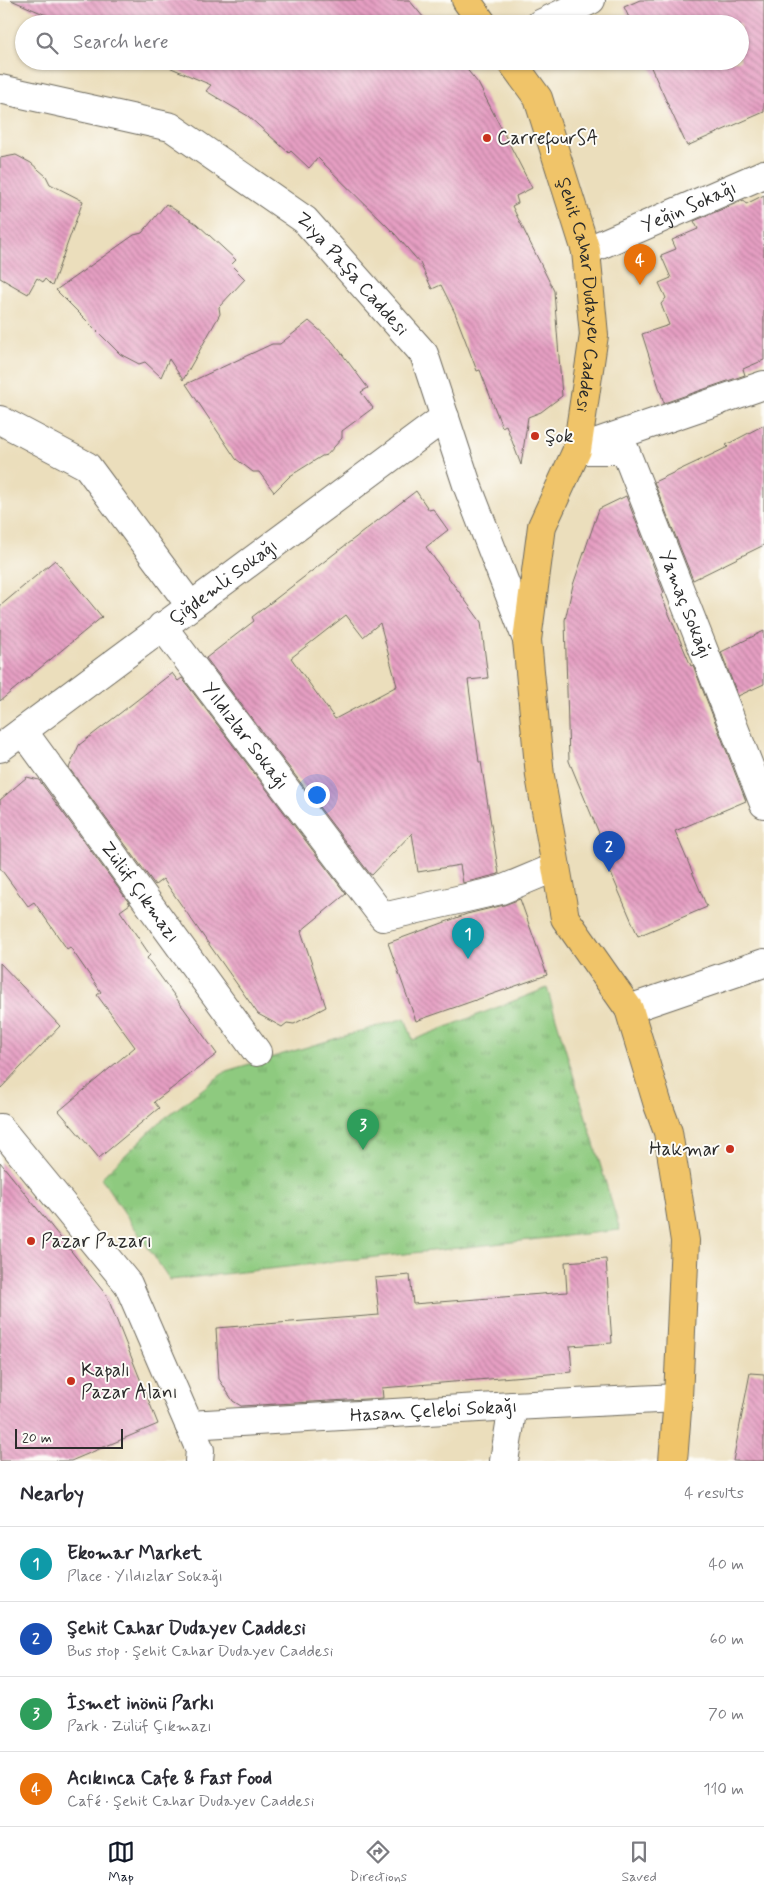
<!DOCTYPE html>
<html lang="en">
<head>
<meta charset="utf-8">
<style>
  body { margin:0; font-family:Mynerve,sans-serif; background:#f7f7f7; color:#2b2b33 }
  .scale { position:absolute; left:15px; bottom:12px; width:108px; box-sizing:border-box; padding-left:5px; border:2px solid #2b2b2b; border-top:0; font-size:14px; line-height:18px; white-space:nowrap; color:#2b2b2b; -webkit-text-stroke:4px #fdfcf7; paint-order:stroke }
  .you { position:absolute; left:316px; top:794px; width:18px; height:18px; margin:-12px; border:4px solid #fff; border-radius:50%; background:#1a73e8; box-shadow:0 0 0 8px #1a73e833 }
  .badge { display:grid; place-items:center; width:32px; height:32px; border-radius:50%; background:#111827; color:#fff; font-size:16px; font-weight:700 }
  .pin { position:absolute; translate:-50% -41px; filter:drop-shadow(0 1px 2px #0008) }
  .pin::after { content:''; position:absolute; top:26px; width:18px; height:15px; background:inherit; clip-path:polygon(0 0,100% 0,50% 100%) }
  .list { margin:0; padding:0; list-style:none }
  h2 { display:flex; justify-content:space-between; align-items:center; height:65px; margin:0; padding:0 20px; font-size:21px }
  h2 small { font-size:16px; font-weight:400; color:#7c7c81 }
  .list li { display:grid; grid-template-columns:32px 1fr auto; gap:15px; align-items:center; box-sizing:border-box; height:75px; padding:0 20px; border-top:1px solid #e1e1e2 }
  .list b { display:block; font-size:19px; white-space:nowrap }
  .list p { margin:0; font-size:16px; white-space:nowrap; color:#7c7c81 }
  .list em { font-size:16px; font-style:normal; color:#7c7c81 }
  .icon { flex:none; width:28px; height:28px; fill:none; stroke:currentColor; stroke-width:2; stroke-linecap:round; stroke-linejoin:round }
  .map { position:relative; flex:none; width:764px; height:1461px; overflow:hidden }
  .search { position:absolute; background:#fff; box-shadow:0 1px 4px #0004; left:15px; right:15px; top:15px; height:55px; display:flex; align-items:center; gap:12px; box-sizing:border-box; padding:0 18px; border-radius:28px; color:#7c7c81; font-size:19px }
  .sheet { height:365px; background:#fff }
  nav { display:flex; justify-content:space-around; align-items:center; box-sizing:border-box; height:70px; border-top:1px solid #e1e1e2; background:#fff; font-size:14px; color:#7c7c81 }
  nav a { display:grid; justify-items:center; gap:2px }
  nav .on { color:#111827 }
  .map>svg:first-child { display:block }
  .park { fill:url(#park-tufts); stroke:#5c7a55 }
  .building { fill:url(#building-back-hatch); fill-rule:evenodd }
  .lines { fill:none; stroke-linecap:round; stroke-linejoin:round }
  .minor-casing { stroke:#6e6a5e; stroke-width:30 }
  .major-casing { stroke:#6e6a5e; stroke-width:30 }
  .minor { stroke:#fff; stroke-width:28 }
  .major { stroke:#f0c469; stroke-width:28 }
  .poi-dot { fill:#c8321e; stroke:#fdfcf7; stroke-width:2 }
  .labels { text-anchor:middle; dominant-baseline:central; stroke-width:4; stroke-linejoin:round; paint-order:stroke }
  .poi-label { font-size:19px; fill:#2b2b2b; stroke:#fdfcf7; text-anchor:start }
  .street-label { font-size:19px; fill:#2b2b2b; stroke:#fdfcf7 }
</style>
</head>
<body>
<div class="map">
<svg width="764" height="1461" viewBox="0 0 764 1461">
  <defs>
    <pattern id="park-tufts" width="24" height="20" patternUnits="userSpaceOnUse" patternTransform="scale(1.25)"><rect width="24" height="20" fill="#8eca7f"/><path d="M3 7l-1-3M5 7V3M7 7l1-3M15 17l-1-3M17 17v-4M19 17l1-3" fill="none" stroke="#74a468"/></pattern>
    <pattern id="building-back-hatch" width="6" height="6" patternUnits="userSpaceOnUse" patternTransform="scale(1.25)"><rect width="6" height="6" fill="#e69fc3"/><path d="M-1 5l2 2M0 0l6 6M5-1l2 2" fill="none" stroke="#bb829f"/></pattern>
  </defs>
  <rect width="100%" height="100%" fill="#fdfcf7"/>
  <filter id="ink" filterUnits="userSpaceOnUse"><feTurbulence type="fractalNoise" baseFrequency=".02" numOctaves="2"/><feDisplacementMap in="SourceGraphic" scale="10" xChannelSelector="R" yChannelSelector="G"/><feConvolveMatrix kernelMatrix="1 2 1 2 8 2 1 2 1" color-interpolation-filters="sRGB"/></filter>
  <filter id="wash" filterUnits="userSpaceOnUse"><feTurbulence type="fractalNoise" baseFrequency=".0096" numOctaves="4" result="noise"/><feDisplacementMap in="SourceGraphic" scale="20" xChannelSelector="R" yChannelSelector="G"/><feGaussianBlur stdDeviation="1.12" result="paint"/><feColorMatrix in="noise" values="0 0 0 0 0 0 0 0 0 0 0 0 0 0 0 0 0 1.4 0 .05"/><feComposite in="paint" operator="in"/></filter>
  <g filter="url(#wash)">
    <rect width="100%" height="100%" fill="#ebdebc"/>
    <polygon class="park" points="547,988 620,1230 170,1280 101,1178 161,1121 226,1071 405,1018 413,1040"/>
    <g id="blocks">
      <g class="building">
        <polygon points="11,0 409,0 429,24 67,24"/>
        <polygon points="640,0 764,0 764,112 687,146 648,61 740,61 740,24 632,24 624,7"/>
        <polygon points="155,61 460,61 478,83 532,188 516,196 518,203 512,206 554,291 562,396 541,412 528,417 521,465 506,425 502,427 480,370 477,371 455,313 441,285 432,289 420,263 395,234 318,158 309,168 291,151 289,153 248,116 206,91 211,85"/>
        <polygon points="16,155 31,163 46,176 50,184 83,201 52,286 45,279 43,282 37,278 28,294 0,278 0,158"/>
        <polygon points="764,195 764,360 743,369 745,375 664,403 642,334 669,325 661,304 666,298 659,283 671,278 661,255 676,249 672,240 698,229 694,221 744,200 746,204"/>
        <polygon points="166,204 197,224 236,260 231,265 245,279 219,307 220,314 183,380 169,359 161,377 145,362 139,364 120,354 56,290 134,235 142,233"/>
        <polygon points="309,321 333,342 368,388 361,392 373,408 342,431 342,438 327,455 322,456 290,476 274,492 259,472 253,472 236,459 186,384 272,344 280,344"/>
        <polygon points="764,425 764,545 693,580 654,482 728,447 726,445"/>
        <path d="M416,491l13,19 4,-1 15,21 -22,17 55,75 7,56 -20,2 11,82h2l18,112 -36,9 -3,-18 -42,7 -6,-39 -40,42 -2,-1 -164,-216 48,-37 -2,-4zM346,615l17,22 17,-14 17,63 -62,33 -44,-61z"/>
        <polygon points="626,496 664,593 661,595 691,666 693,665 746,801 675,831 707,907 638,936 607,864 611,862 569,761 565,620 573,585 599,509"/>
        <polygon points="55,560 102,617 0,701 0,606"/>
        <polygon points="764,631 764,684 738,696 721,652"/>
        <polygon points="172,673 178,681 182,678 346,894 301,931 326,1007 294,1024 287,1023 282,1027 258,1014 163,879 155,885 69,768 79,745"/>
        <polygon points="27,777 39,780 130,904 120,911 150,955 147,958 217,1054 154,1102 159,1108 99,1158 59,1111 135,1047 97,995 101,992 70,947 67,949 34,902 28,906 0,868 0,800"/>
        <polygon points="520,899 547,975 416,1021 388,943 467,914 504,905"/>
        <polygon points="0,963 60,1026 0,1089"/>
        <polygon points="0,1162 107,1296 158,1424 71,1461 0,1461"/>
        <polygon points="606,1259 612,1343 570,1346 572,1372 382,1388 383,1398 241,1406 233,1401 219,1379 216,1328 379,1315 375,1278 410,1275 413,1304 567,1292 565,1262"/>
        <polygon points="750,1373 764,1374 764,1461 733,1461"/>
      </g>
    </g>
  </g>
  <g filter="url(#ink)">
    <use href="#blocks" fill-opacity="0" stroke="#6e6a5e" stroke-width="1"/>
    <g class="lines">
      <defs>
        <g id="minor">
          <polyline points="540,24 591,0"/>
          <path id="s1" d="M0,89l171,38 134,93 119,134 43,131 60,155"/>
          <path id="s2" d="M586,251l178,-77"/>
          <polyline points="0,420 87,466 190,605"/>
          <polyline points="595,443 764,385"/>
          <path id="s3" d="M577,450h48l139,354"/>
          <path id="s4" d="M162,626l221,291 118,-27 55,-23"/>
          <path id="s5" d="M23,731l234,321"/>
          <path id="s6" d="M0,748l445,-331"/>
          <polyline points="629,1009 764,963"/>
          <polyline points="0,1128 128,1284 200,1450 199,1461"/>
          <path id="s7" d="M189,1425l324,-19 165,-8"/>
          <polyline points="504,1461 513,1406"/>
        </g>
        <g id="major">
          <polyline points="466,0 483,24"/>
          <path id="s8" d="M511,61l27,37 48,153 8,84 -17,115 -35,76 -15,114 13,136 25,142 64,91 29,96 10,27 17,109 -7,157 -5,63"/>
        </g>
      </defs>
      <use href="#minor" class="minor-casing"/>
      <use href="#major" class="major-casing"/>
      <use href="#minor" class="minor"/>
      <use href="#major" class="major"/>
    </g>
  </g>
  <g class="poi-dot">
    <circle cx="487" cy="138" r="5"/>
    <circle cx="535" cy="436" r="5"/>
    <circle cx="730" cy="1149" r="5"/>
    <circle cx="31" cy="1241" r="5"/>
    <circle cx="71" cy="1381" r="5"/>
  </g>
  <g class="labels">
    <g class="poi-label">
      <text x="497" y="138">CarrefourSA</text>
      <text x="545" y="436">Şok</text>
      <text x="720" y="1149" text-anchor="end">Hakmar</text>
      <text x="41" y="1241">Pazar Pazarı</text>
      <text x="81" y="1370">Kapalı<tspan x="81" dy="22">Pazar Alanı</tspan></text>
    </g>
    <g class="street-label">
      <text stroke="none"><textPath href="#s2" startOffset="112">Yeğin Sokağı</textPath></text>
      <text stroke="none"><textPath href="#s1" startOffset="410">Ziya Paşa Caddesi</textPath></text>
      <text stroke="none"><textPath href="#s8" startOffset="249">Şehit Cahar Dudayev Caddesi</textPath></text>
      <text stroke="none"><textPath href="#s6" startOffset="278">Çiğdemli Sokağı</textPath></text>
      <text stroke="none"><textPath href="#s3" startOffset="214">Yamaç Sokağı</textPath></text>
      <text stroke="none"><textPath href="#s4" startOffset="138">Yıldızlar Sokağı</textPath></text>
      <text stroke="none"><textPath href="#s5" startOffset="199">Zülüf Çıkmazı</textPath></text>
      <text stroke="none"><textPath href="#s7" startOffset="245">Hasan Çelebi Sokağı</textPath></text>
    </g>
  </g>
</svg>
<div class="scale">20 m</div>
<div class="you"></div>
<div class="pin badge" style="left:468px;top:959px;background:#0f9aa8">1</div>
<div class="pin badge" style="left:609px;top:872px;background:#1a4fb4">2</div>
<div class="pin badge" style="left:363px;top:1150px;background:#2e9e5b">3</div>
<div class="pin badge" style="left:640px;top:285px;background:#e8710a">4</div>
<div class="search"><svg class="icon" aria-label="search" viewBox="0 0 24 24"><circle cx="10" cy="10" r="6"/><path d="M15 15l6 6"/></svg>Search here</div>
</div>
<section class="sheet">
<h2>Nearby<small>4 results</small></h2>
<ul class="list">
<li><span class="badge" style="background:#0f9aa8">1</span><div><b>Ekomar Market</b><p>Place · Yıldızlar Sokağı</p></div><em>40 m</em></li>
<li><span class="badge" style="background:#1a4fb4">2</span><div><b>Şehit Cahar Dudayev Caddesi</b><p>Bus stop · Şehit Cahar Dudayev Caddesi</p></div><em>60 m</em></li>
<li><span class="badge" style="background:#2e9e5b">3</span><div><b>İsmet inönü Parkı</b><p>Park · Zülüf Çıkmazı</p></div><em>70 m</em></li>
<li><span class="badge" style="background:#e8710a">4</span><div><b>Acıkınca Cafe &amp; Fast Food</b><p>Café · Şehit Cahar Dudayev Caddesi</p></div><em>110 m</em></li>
</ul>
</section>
<nav>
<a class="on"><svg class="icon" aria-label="map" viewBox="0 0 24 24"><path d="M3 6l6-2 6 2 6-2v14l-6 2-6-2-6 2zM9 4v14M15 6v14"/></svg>Map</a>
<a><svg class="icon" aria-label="directions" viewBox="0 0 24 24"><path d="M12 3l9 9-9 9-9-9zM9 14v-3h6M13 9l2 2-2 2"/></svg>Directions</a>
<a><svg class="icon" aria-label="saved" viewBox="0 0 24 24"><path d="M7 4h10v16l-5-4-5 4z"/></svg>Saved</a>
</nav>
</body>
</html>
